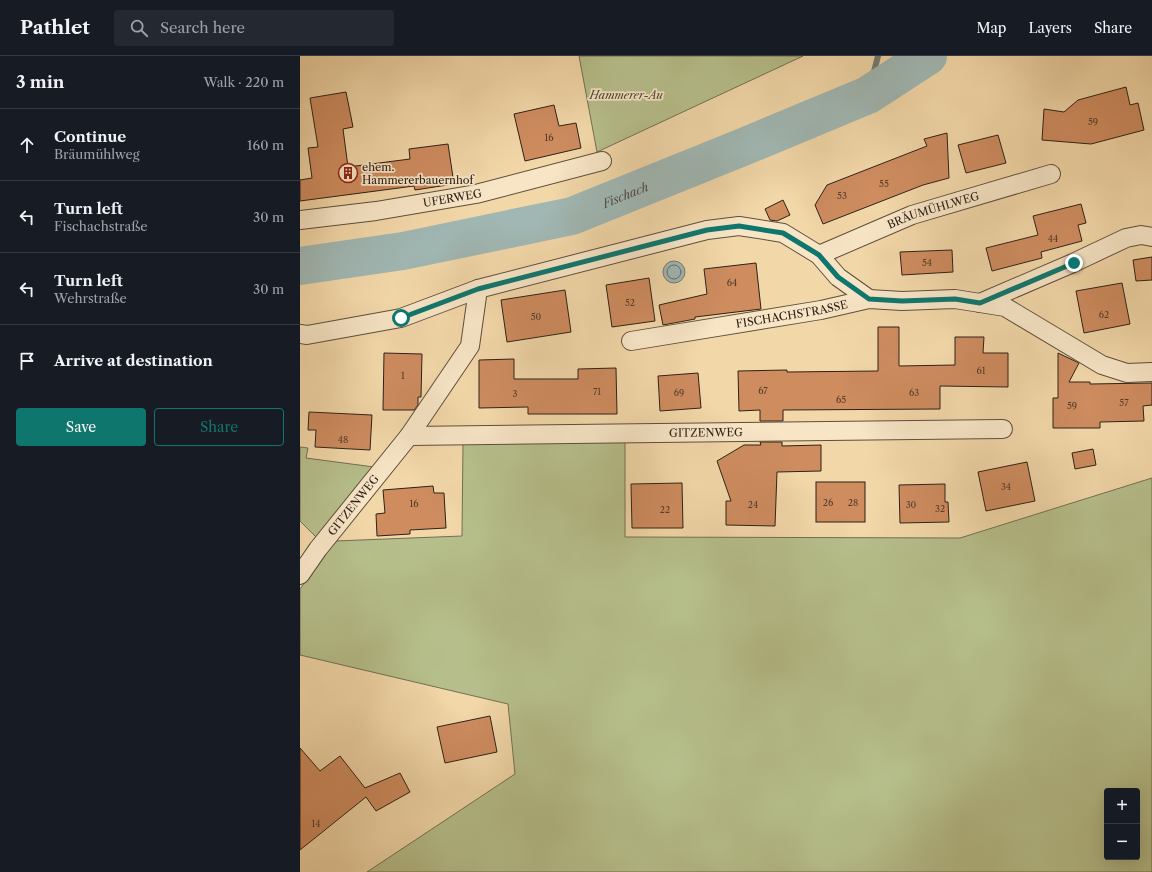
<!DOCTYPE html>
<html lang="en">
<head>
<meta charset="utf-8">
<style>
  body { margin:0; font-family:"Libre Caslon Text",serif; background:#242831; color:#f1f3f6 }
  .controls { position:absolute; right:12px; bottom:12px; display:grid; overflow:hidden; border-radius:4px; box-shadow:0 4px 16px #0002 }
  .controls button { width:36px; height:36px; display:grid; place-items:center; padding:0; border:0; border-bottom:1px solid #363941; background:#171b24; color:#f1f3f6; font:20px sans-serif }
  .stop { position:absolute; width:12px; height:12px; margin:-9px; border:3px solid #0f766e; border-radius:50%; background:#fff }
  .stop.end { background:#0f766e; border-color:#fff; box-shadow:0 1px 4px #0008 }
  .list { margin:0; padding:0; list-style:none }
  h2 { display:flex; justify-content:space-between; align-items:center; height:52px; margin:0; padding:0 16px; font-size:17px }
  h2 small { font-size:13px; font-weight:400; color:#9ea1a6 }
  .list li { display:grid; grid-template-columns:26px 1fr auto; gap:12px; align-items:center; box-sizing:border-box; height:72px; padding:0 16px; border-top:1px solid #363941 }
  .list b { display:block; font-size:15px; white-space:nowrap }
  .list p { margin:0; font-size:13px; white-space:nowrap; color:#9ea1a6 }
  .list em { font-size:13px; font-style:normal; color:#9ea1a6 }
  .actions { display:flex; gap:8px; padding:12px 16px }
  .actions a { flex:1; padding:9px 0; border:1px solid #0f766e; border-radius:4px; text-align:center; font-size:14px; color:#0f766e }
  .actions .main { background:#0f766e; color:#fff }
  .icon { flex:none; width:22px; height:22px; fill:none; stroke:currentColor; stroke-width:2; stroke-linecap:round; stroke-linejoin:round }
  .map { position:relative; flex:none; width:852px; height:816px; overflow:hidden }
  header { display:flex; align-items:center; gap:24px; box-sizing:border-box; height:56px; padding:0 20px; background:#171b24; border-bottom:1px solid #363941 }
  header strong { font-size:19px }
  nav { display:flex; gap:22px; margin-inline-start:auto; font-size:14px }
  .search { width:280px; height:36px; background:#242831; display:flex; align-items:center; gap:10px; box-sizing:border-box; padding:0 14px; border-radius:4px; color:#9ea1a6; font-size:15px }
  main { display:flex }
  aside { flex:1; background:#171b24 }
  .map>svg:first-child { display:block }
  .green { fill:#b6bf8b; stroke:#727052; fill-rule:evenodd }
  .water { fill:#a0b7b3; stroke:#727b75 }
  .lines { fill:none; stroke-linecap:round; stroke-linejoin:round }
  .shore { stroke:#676c66; stroke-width:1 }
  .stream { stroke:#727b75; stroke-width:6 }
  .river { stroke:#a0b7b3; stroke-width:38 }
  .building { fill:#ce8c5f; stroke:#2e2119 }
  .minor-casing { stroke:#5f4e3d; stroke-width:20 }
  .minor { stroke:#f7e5c6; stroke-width:18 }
  .route { stroke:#0f766e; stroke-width:5 }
  .labels { text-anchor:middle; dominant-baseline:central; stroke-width:3.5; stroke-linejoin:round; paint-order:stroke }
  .number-label { font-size:9px; fill:#563c2a }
  .park-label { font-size:11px; font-style:italic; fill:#504836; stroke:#f7e5c6 }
  .poi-label { font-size:11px; fill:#2e2119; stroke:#f7e5c6; text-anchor:start }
  .street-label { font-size:11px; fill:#2e2119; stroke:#f7e5c6 }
  .water-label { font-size:12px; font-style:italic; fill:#504e47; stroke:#f7e5c6 }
</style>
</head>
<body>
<header>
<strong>Pathlet</strong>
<div class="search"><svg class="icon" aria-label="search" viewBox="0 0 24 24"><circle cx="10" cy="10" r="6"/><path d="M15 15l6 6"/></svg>Search here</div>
<nav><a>Map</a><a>Layers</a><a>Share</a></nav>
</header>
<main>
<aside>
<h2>3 min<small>Walk · 220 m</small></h2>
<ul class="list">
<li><svg class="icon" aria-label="ahead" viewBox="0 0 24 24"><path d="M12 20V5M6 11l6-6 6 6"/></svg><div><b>Continue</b><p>Bräumühlweg</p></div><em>160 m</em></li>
<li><svg class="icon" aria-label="left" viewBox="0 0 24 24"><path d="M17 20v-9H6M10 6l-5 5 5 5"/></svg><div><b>Turn left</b><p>Fischachstraße</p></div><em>30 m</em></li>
<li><svg class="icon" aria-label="left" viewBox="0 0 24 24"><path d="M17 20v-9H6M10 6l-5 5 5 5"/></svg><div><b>Turn left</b><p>Wehrstraße</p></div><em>30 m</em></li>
<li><svg class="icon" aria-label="arrive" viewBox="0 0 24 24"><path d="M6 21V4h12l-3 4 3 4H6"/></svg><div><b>Arrive at destination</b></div></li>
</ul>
<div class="actions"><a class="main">Save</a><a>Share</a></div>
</aside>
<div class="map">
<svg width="852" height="816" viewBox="0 0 852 816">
  <rect width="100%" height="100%" fill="#f2d7a8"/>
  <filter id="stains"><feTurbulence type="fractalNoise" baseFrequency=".005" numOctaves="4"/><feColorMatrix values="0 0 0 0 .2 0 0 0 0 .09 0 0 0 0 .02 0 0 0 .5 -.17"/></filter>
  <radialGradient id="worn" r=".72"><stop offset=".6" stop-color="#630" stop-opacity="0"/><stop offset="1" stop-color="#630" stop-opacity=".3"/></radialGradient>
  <g class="green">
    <polygon points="279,0 503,0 297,96"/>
    <path d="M163,385h162v96l335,1 192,-60v394h-785l148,-98 -7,-70 -208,-49v-66l35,-48 127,-5zM807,735h30v66h-30z"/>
    <polygon points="0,391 8,392 6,402 74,411 19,484 0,465"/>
  </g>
  <circle class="water" cx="374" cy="216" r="11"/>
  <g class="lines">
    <circle class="shore" cx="374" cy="216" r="7"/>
    <polyline class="stream" points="568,39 578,0"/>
    <path class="river" id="s1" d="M0,210l103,-15 169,-35 171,-69 125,-52 60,-39"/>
  </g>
  <g class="building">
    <polygon points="826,31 830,49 838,47 844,74 791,88 742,84 744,53 764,56 778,44"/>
    <polygon points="46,36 53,71 43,73 48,111 110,103 109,93 148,88 154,128 115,134 114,130 0,145 0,124 12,122 8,92 18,91 10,42"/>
    <polygon points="254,49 259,70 276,67 281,92 225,105 214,58"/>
    <polygon points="647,77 649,122 623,129 523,168 515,149 527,129 627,90 624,83"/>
    <polygon points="698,79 706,107 666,117 658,89"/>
    <polygon points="483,144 490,159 477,165 470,164 465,153"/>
    <polygon points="781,148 786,167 778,169 782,185 741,196 742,202 692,215 686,192 738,179 733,160"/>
    <polygon points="652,194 653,216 602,219 600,196"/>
    <polygon points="852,201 852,224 836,225 833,204"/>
    <polygon points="456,207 461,253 395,261 395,263 363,269 359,249 407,238 404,213"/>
    <polygon points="349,222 355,265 312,271 306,229"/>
    <polygon points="822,227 830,268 784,277 776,235"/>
    <polygon points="265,234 271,276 207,286 201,244"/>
    <polygon points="578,271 599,271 599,310 655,309 655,281 684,281 683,297 708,297 708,331 640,330 640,353 483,354 483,365 460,365 460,354 439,355 438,315 487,314 487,316 578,315"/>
    <polygon points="84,297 122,298 121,341 118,341 118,349 114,354 83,354"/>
    <polygon points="758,297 779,307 769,326 790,326 790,328 852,327 852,349 843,350 844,365 800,366 800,372 753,372 753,342 758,342"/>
    <polygon points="214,303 214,323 278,323 278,313 316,312 317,358 228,358 228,351 179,352 179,304"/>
    <polygon points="398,317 401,352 360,355 358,320"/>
    <polygon points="9,356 72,359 70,394 15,391 16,374 8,374"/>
    <polygon points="460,386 482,386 482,390 521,389 521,415 477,416 475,470 426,469 426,445 431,445 417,405 444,389 461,389"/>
    <polygon points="793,393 796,409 775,413 772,397"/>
    <polygon points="727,406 735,445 686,455 678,416"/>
    <rect x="516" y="426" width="49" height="40"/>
    <polygon points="382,427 383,472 332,472 331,428"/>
    <polygon points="645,428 645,446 648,446 649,466 600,467 599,429"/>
    <polygon points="133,430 134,437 144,437 146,472 110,474 110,478 77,480 76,458 85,457 83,434"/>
    <polygon points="190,660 197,696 145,707 137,671"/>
    <polygon points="0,692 20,715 40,700 65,732 100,717 110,736 76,755 66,741 0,794"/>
  </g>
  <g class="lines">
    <defs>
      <g id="minor">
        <path id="s2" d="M0,164l76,-9 100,-17 126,-33"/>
        <path id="s3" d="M519,199l93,-40 139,-41"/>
        <polyline points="680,247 773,207 826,182 841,179 852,181"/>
        <polyline points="0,278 7,279 101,262 178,233 407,174 439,170 483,177 519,199 538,221 569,243"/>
        <path id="s4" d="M331,285l190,-31 48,-11 33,2 53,-2 50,8 97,58 25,8 25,-1"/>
        <path id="s5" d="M109,380l594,-7"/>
        <path id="s6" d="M0,519l18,-26 91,-113 61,-90 8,-57"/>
      </g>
    </defs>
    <use href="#minor" class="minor-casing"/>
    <use href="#minor" class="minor"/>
  </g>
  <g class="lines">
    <polyline class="route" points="101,262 178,233 407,174 439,170 483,177 519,199 538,221 569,243 602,245 655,243 680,247 774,207"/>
  </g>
  <defs>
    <symbol id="building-ring" viewBox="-11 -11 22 22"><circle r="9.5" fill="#f7e5c6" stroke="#8f2418" stroke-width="1.5"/><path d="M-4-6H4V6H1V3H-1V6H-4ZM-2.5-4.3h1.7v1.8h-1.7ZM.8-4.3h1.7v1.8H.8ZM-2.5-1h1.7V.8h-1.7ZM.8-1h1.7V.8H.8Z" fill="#8f2418"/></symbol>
  </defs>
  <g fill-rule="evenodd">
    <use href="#building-ring" x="37" y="106" width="22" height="22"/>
  </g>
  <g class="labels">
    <g class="number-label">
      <text x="793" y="65">59</text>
      <text x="249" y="81">16</text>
      <text x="584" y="127">55</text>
      <text x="542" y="139">53</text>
      <text x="753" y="182">44</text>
      <text x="627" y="206">54</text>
      <text x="432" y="226">64</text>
      <text x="330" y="246">52</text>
      <text x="804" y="258">62</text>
      <text x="236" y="260">50</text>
      <text x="681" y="314">61</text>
      <text x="103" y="319">1</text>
      <text x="463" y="334">67</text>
      <text x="297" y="335">71</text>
      <text x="379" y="336">69</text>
      <text x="614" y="336">63</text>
      <text x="215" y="337">3</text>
      <text x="541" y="343">65</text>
      <text x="824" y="346">57</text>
      <text x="772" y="349">59</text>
      <text x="43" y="383">48</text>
      <text x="706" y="430">34</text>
      <text x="528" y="446">26</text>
      <text x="553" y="446">28</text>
      <text x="114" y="447">16</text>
      <text x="453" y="448">24</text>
      <text x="611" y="448">30</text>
      <text x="640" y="452">32</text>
      <text x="365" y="453">22</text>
      <text x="16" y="767">14</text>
    </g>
    <g class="park-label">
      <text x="326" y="39">Hammerer-Au</text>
    </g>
    <g class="poi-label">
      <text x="62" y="111">ehem.<tspan x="62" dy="13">Hammererbauernhof</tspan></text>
    </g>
    <g class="street-label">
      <text stroke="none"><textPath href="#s2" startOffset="154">UFERWEG</textPath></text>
      <text stroke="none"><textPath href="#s3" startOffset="123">BRÄUMÜHLWEG</textPath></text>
      <text stroke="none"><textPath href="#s4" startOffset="163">FISCHACHSTRASSE</textPath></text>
      <text stroke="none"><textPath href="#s5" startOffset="297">GITZENWEG</textPath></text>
      <text stroke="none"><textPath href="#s6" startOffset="88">GITZENWEG</textPath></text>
    </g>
    <g class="water-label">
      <text stroke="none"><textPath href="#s1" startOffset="334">Fischach</textPath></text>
    </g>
  </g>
  <rect width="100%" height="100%" filter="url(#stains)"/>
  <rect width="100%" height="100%" fill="url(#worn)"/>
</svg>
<div class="controls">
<button>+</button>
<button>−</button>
</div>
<div class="stop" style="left:101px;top:262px"></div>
<div class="stop end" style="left:774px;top:207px"></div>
</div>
</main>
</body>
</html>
